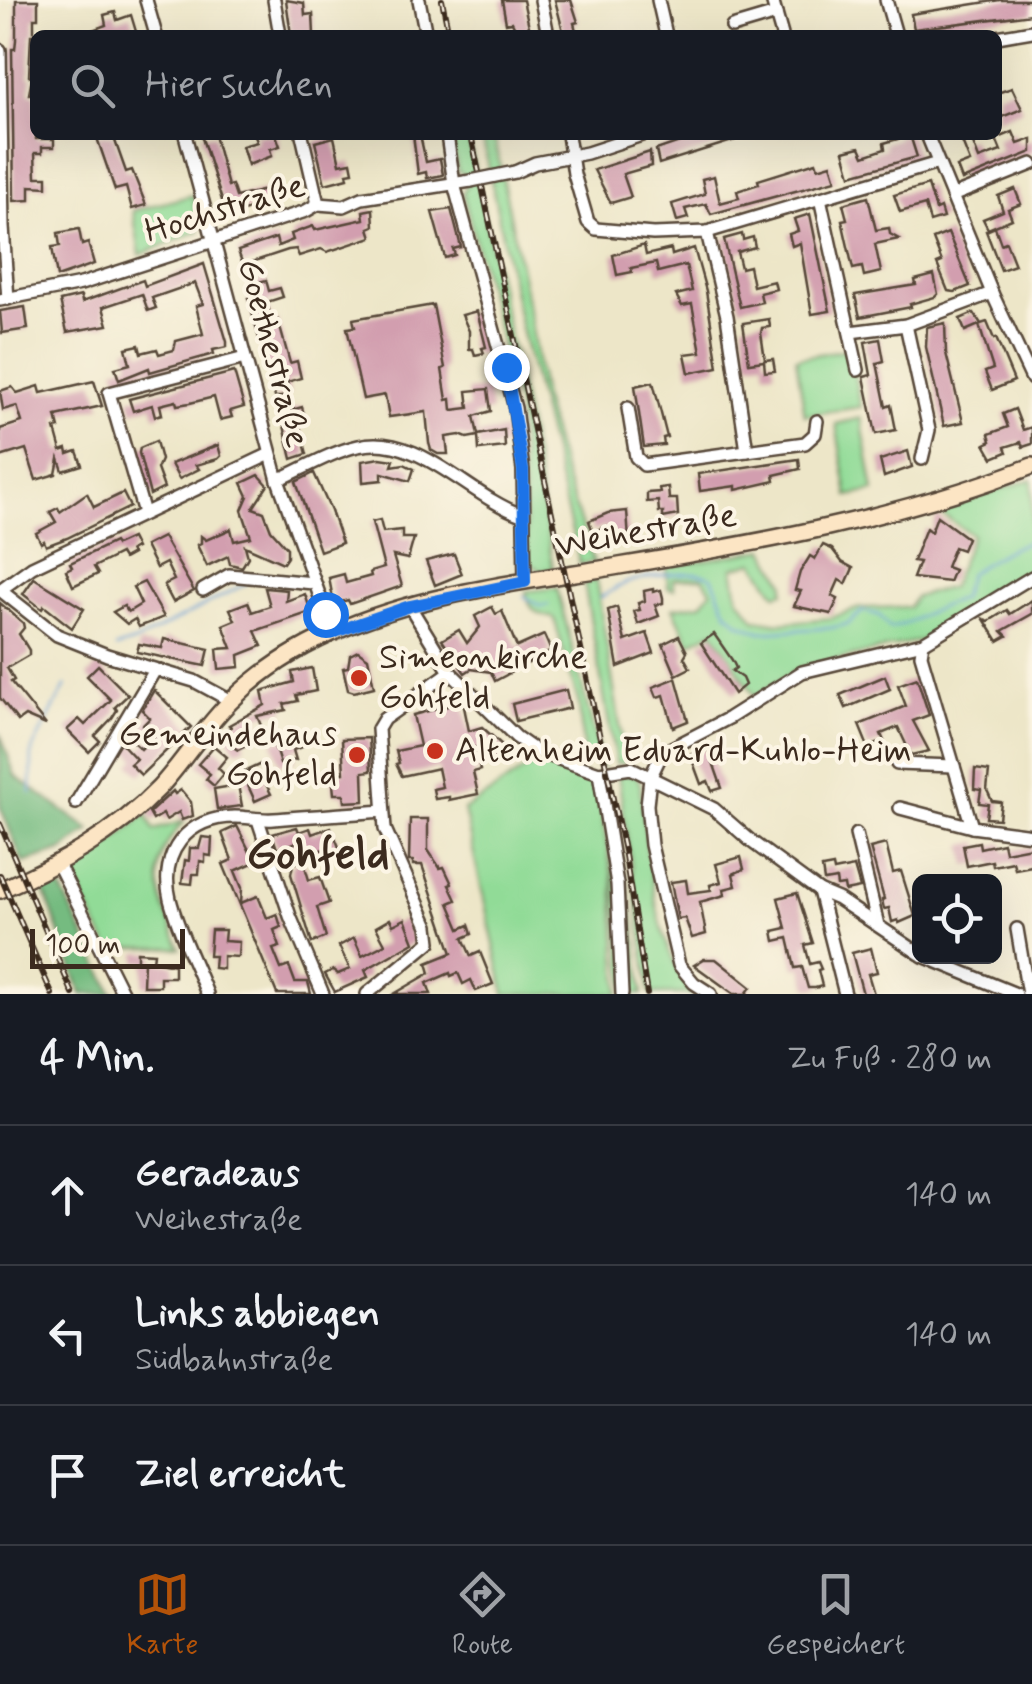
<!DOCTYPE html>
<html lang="de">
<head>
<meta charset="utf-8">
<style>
  body { margin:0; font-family:Mynerve,sans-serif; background:#20242c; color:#f1f3f6 }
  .controls { position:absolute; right:30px; bottom:30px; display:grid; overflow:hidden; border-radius:15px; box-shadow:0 10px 40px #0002 }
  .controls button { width:90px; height:90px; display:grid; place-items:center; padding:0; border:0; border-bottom:2px solid #363941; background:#171b24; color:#f1f3f6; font:50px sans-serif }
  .scale { position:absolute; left:30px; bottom:25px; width:155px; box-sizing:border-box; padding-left:10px; border:5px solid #3b2a1e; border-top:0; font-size:28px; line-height:35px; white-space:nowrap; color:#3b2a1e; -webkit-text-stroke:8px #fcf5e5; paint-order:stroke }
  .stop { position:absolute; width:30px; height:30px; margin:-22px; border:8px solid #1a73e8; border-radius:50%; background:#fff }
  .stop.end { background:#1a73e8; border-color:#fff; box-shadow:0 2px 10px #0008 }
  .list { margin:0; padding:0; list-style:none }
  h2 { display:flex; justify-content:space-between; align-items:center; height:130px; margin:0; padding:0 40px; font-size:42px }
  h2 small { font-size:32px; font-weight:400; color:#9ea1a6 }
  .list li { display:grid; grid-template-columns:65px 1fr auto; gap:30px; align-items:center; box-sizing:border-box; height:140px; padding:0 40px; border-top:2px solid #363941 }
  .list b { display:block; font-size:38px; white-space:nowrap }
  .list p { margin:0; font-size:32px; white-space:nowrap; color:#9ea1a6 }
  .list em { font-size:32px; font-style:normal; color:#9ea1a6 }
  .icon { flex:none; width:55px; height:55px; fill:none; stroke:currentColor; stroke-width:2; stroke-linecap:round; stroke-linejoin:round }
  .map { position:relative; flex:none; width:1032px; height:994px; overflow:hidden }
  .search { position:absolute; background:#171b24; box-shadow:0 10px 40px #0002; left:30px; right:30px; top:30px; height:110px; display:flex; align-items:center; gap:25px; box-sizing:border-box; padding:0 35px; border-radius:15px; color:#9ea1a6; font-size:38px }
  .sheet { height:550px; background:#171b24 }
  nav { display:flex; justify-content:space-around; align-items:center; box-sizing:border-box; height:140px; border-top:2px solid #363941; background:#171b24; font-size:28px; color:#9ea1a6 }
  nav a { display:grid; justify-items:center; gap:5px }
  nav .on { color:#b45309 }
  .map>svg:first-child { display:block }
  .green { fill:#91db97; stroke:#66825a; stroke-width:2.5 }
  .forest { fill:#74bb80; stroke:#58724f; stroke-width:2.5 }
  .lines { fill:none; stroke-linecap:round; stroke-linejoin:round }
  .stream { stroke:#659ed4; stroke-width:2.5 }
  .building { fill:#d29eaf }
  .minor-casing { stroke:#564638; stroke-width:16 }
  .secondary-casing { stroke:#564638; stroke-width:20 }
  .minor { stroke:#fff; stroke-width:11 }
  .secondary { stroke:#fce5c4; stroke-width:15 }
  .rail-casing { stroke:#3b2a1e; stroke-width:6 }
  .rail { stroke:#fcf5e5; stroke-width:2.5; stroke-dasharray:8; stroke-linecap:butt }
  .minor-bridge-casing { stroke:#564638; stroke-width:16; stroke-linecap:butt }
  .minor-bridge { stroke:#fff; stroke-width:11 }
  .route { stroke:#1a73e8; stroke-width:12 }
  .poi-dot { fill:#c8321e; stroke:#fcf5e5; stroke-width:4 }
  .labels { text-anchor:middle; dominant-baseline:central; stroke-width:8; stroke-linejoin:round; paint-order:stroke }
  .street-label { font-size:35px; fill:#3b2a1e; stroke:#fcf5e5 }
  .poi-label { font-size:35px; fill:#3b2a1e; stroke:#fcf5e5; text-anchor:start }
  .district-label { font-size:45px; font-weight:bold; fill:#3b2a1e; stroke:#fcf5e5 }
</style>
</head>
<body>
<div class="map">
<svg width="1032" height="994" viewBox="0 0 1032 994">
  <rect width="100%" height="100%" fill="#fcf5e5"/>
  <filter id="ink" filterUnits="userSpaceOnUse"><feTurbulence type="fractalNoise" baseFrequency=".01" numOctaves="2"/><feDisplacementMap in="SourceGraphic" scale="20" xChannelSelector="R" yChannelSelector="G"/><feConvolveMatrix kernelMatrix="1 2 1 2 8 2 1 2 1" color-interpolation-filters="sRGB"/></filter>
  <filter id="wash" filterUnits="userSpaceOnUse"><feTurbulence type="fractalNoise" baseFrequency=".0048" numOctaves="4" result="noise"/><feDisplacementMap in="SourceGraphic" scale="40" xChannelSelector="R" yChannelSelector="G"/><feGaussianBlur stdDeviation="2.25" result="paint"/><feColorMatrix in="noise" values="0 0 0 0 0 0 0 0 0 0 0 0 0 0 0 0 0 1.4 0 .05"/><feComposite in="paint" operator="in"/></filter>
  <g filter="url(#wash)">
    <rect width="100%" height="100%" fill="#ede6c8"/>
    <g class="green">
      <polygon points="451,135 468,135 534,455 553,568 540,571 528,561 518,408 463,193 467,185 464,174 458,171"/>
      <polygon points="482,135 494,135 530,315 543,399 563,471 594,562 580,564 520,324"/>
      <polygon points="193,195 199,231 140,255 133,211"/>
      <polygon points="849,349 861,407 805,415 796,358"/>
      <polygon points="861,418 874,491 848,496 836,424"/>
      <polygon points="1032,479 1032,570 923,640 800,668 755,697 713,631 690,643 673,608 701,604 711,591 703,578 674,579 674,589 668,588 666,567 765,549 785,583 784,592 776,594 754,562 733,568 738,597 755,619 780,623 830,618 860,608 909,607 915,597 951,587 972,535 935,510"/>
      <polygon points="596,580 626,762 616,764 584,583"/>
      <path d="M557,588l46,179 -19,-8 -5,-54 -25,-87c-18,-3 -25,-8 -28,-27z"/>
      <polygon points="540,760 596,779 613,884 619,994 505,994 464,810"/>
      <path d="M618,775h18l4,8c4,49 16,183 57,211h-47z"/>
      <polygon points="605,777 635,928 643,994 625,994"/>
      <path d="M146,814l8,16 31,-9c-44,44 -24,77 -5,127l-72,-1 -40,-79 44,-25z"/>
    </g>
    <g class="forest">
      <polygon points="0,733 15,776 90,830 62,851 23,863 0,806"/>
      <polygon points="55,876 113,994 82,994 40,880"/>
    </g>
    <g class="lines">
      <g class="stream">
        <polyline points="524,596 540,606 548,605"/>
        <path d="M601,597c7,-3 14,-9 21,-12 19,-9 73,-17 90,-8l15,35 12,11 22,9 70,-4 17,-4 15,-13 16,4 11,13c24,-5 45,-22 71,-29l8,-26c21,-12 41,-27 63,-32"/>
        <polyline points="116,648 135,642 247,583"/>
        <polyline points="31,793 32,750 66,685"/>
      </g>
    </g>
    <g id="blocks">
      <g class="building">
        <polygon points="16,0 38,0 38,18 34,18 34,35 31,35 29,76 32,78 29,94 35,94 36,139 54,139 54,147 42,147 42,153 35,153 36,177 47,177 47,187 30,186 30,200 14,201 12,49 15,49 16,40"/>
        <polygon points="286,0 304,3 305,15 313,14 314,35 291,35"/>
        <polygon points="502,0 523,0 530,31 518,34 512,22 506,23"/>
        <polygon points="555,0 571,0 578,22 574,23 577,35 564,35"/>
        <polygon points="1000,0 1032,0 1032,14 914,29 911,14"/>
        <polygon points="115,12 117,20 131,15 137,35 79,35 106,25 104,15"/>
        <polygon points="1012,88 1022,109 997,119 997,93"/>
        <polygon points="1013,132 1018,144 1032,139 1032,152 962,180 957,167 970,162 962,142 971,138 979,159 1001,151 996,139"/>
        <polygon points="96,135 113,135 126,172 132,170 146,205 132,209 126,187 115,190"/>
        <polygon points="201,135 214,135 228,186 232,185 236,197 265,190 269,203 227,216"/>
        <polygon points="255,135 276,135 280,146 270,149 272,156 248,165 242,146 257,142"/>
        <polygon points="413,135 420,135 426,162 440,159 443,175 427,178 426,172 418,174"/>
        <polygon points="700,135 745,137 659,164 656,150"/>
        <polygon points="910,135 917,157 851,175 844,151 860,147 864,156 885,149 884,143 898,139 897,136"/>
        <polygon points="334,137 340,164 351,162 353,172 347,173 348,178 325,184 315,142"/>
        <polygon points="650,152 651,166 623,174 631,197 611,203 594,170"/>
        <polygon points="816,162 818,168 831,164 836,180 711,214 706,204 685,209 688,218 677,221 672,204 705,194 702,179 714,176 720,203 739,198 737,191 759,184 758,180"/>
        <polygon points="928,185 936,210 940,208 943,218 930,222 925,205 900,212 894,195"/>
        <polygon points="1015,189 1021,204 1008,209 1012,219 988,229 983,219 1003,211 998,196"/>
        <polygon points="868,197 876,230 889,228 890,234 899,239 875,244 881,272 864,276 862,267 853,269 842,220 847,219 843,204"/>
        <polygon points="373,209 374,226 369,228 372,237 327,252 321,249 299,256 296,249 288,250 243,265 238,251 276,238 278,246 293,240 291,234 313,226 315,230 364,219 363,211"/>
        <polygon points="451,209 461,247 453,249 455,255 445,258 432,212"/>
        <polygon points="810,214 830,311 812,314 800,243 792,246 789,234 798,231 794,219"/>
        <polygon points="995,227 1001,244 1006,242 1015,265 1001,270 986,231"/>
        <polygon points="79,229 82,245 88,243 94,264 57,277 52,247 60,246 58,233"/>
        <polygon points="948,233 970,286 955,292 948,291 937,264 942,262 933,239"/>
        <polygon points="742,234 743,240 753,237 755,247 737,252 741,268 749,266 753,286 774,281 776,289 760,293 762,302 740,307 724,239"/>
        <polygon points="644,245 646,255 671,249 672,255 694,248 706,291 718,367 689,373 685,354 701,352 692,304 682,306 676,295 692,291 686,265 658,272 656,263 631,268 632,272 617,275 613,255"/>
        <polygon points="204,264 227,342 227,347 213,350 214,354 150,372 149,368 119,380 115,368 130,364 126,348 139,345 141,353 157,349 159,354 174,350 176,341 203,334 196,306 203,304 195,283 152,298 156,308 148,311 142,294 103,307 108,325 67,332 60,301 81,296 82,302 143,280 145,286"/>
        <polygon points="934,275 938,294 935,297 910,304 911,307 860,317 855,295 916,285 915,280"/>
        <polygon points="266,280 269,291 280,288 283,297 267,302 272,322 278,320 290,363 297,361 301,378 287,382 290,394 281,397 275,397 248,298 259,296 255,283"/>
        <polygon points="433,305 445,368 442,369 447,400 451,399 452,410 469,408 467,391 488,389 491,411 474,416 478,435 504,430 505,447 479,450 478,436 467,438 460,435 446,437 448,454 438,454 431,450 429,443 426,412 389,417 385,395 363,399 347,328 355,327 353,319"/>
        <polygon points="25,307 28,329 2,333 0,311"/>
        <polygon points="477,311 486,347 482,348 484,353 475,355 473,349 469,349 469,331 462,315"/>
        <polygon points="974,313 981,324 987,322 994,339 996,338 1014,381 992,390 985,372 993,369 979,325 965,331 960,319"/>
        <polygon points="769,319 770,327 762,328 761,333 765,360 773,359 775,371 765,372 764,361 749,363 743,323"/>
        <polygon points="945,323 946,353 963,422 944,426 926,347 927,327"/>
        <polygon points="880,339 884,361 877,363 886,407 891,405 896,430 876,434 864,377 871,375 865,342"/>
        <polygon points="234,372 244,407 230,411 232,417 220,420 214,397 190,403 177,405 176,401 160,405 162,414 155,416 152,405 133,411 129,399"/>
        <polygon points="94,381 102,406 56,416 59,428 55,429 61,451 67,449 68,454 77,451 82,465 63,471 59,459 56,474 36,480 26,449 0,457 0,429 22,422 17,406 3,410 0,391 12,387 17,393 39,386 41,393"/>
        <polygon points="653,382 667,437 663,438 664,445 644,447 635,386"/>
        <polygon points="302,407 306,422 299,423 307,454 292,459 281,413"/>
        <polygon points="1015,409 1023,430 1032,427 1032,444 1023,447 1021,442 1005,447 1007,452 993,458 985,444 991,441 989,434 1008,427 1003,414"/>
        <polygon points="156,441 161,460 157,469 164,488 150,495 139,453 140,448"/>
        <polygon points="218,445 221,456 218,459 196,465 199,469 179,479 171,464"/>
        <polygon points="908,451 912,467 884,477 880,460"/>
        <polygon points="380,458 394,460 392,466 404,464 414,469 410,481 382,473 382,480 363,482 362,461"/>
        <polygon points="799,459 800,469 774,475 775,481 736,490 736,486 700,491 698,474"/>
        <polygon points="314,473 331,511 342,543 320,551 296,482"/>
        <polygon points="259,475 268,485 253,508 264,512 271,530 287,548 287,557 283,563 245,546 248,557 242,567 230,564 228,556 207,566 197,545 201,543 201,536 206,540 231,529 234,541 251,537 242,510 248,496 242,483"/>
        <polygon points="668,487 669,499 677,499 678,515 663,518 663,512 659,512 658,501 647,502 647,493 660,492 659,488"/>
        <polygon points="87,493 94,507 123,493 130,507 67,538 46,546 44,541 41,543 36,533 56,522 50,512 58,508 60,512"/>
        <polygon points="627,511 629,541 610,545 606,526 593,532 589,521 608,513"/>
        <polygon points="937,516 967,538 962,550 954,547 946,567 954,570 949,582 913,578 919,562 913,561 926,528 931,532"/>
        <polygon points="380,520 383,532 402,530 402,538 414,538 408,559 393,556 402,586 350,604 348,600 334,604 329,578 344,574 346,583 371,576 370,572 384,568 372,522"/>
        <polygon points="163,537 194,591 173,602 164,585 174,580 166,563 156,568 145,546"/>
        <polygon points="131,538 136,548 130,551 132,554 123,559 120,554 94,567 98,574 73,586 66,570 72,567 70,563 114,542 116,545"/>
        <polygon points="823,545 832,549 842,562 853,568 846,584 839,580 832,596 838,599 831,614 794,606 801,591 795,590 800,572 810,556 815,559"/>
        <polygon points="454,554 462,574 435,585 426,561"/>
        <polygon points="34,578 84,609 72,628 44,606 42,609 23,594"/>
        <polygon points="144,582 164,617 139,627 135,619 127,624 113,612 124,606 128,612 141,604 133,587"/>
        <polygon points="265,588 287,590 286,601 305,594 311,612 255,631 262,646 239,655 240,667 219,669 217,649 232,648 223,625 235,620 230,609 248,602 252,612 270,606"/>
        <polygon points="653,589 653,592 661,590 663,598 663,603 655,605 659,616 638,624 634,611 640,610 638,603 645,601 644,591"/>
        <polygon points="1032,600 1032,614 1002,631 1007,636 998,641 984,619 989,621 1007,610 1010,614"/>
        <polygon points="0,603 23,623 24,628 19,634 29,650 29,655 7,668 14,680 11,682 46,725 25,716 18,721 0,698"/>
        <polygon points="492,607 496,614 502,611 517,647 544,635 551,651 495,681 491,672 471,669 465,673 442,640 459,630 467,643 480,627 475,616"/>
        <polygon points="617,607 625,641 647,633 654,653 618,667 608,610"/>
        <polygon points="714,634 732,660 736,668 732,671 742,678 745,685 734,694 701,643"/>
        <polygon points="679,636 687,652 684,657 690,668 676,675 663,644"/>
        <polygon points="164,639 209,649 205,666 137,652 139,644 162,648"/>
        <polygon points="358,651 368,658 374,687 354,692 348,690 343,668 348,667 350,655"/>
        <polygon points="98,665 128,695 115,707 117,710 112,718 95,736 100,741 89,752 67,730 79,719 85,725 111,700 87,676"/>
        <polygon points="312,668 316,691 296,695 298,701 284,704 286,710 257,716 262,728 243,741 246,746 238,750 235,748 225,731 231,727 229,725 265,705 262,691 294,682 292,672"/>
        <polygon points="885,676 890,689 846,708 840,695"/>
        <polygon points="676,678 688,721 673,727 664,695 657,697 653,687"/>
        <polygon points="917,678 929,715 913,721 929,751 911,755 898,727 881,734 884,741 868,747 859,725 906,706 898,685"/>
        <polygon points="154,690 191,727 141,775 130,764 136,759 122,744 127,737 141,749 154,736 143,725 150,718 142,710"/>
        <polygon points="566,690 570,708 516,721 512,704"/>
        <polygon points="463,702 469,731 482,727 512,754 506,764 501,764 476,748 480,770 473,772 478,794 449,800 449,797 435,799 433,789 442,787 438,768 402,776 396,764 399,763 396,751 420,746 413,715"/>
        <polygon points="298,735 302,747 293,750 296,760 280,764 273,742"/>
        <polygon points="369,738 371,771 363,772 364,801 345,802 344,794 334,794 332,774 344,773 342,739"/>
        <polygon points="214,746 227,757 218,768 224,774 214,786 206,779 210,774 198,764"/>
        <polygon points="708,748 722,788 712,791 708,781 701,784 690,754"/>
        <polygon points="263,763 270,778 264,780 271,794 255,801 239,766 254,779 248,770"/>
        <polygon points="975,769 989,771 987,790 992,801 1001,802 999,819 986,818 988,804 979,803 981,790 974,789"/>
        <polygon points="238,785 242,806 217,809 214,789"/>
        <polygon points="181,790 191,802 193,816 182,820 179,812 166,820 163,814 153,820 149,813 173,791 175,794"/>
        <polygon points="410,819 428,819 428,850 440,868 444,867 452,884 449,885 456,900 449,903 460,929 469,925 472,934 463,938 471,956 480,952 493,984 476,991 471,980 463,984 458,973 451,976 450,973 427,983 431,994 394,994 430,973 427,963 452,953 422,865 413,865 413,861 409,861"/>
        <polygon points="237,826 255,862 235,871 242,888 241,903 258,896 267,918 277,914 281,927 274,930 280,947 273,949 281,969 289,966 295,982 308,982 311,994 277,994 223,864 232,860 222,833"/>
        <polygon points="297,827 299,832 310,828 312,834 331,827 341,852 332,855 329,847 304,856 297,842 277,849 272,834"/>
        <polygon points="202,837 212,838 211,856 205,855 205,862 200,861 199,874 193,874 192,884 182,883 185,860 189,861 190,848 199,848"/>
        <polygon points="979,842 980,848 1003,843 1005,852 1031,847 1032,866 1015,869 1013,862 993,866 992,861 967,866 963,845"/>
        <polygon points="886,844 893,873 901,871 915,916 899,923 898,920 892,922 889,908 884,909 882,900 884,899 870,848"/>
        <polygon points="741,857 744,869 733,874 736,886 724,889 725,895 700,902 706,934 692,938 685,918 678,919 671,882 686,880 688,893 711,890 710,885 721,882 716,864"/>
        <polygon points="303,860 309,880 320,877 329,903 317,907 326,937 312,943 291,874 293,864"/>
        <polygon points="833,866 834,871 854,867 860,888 845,891 844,885 837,886 836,879 824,881 822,868"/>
        <polygon points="797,893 813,943 805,945 810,964 818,962 821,969 818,970 822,986 815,988 808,988 802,967 795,968 788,938 775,941 773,931 786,928 778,898"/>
        <polygon points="390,919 393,925 405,919 414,942 365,970 368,977 335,992 325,974 333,970 338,974 350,969 339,946 354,938 362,956 385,944 376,927"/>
        <polygon points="211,930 225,930 224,941 239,942 238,957 223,956 223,969 214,968 215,956 209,956"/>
        <polygon points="871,948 877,972 868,974 874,994 863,994 852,953"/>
        <polygon points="137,952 154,953 153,961 174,965 174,977 160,977 160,986 143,986 144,962 137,962"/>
        <polygon points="704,959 716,959 751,987 746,994 734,994 694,965"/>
      </g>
    </g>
  </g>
  <g filter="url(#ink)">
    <use href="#blocks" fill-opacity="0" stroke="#564638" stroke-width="2.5"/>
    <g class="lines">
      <defs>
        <g id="minor">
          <polyline points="146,0 156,35"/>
          <polyline points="274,0 280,35"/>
          <polyline points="419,0 426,35"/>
          <polyline points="541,0 548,35"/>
          <polyline points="658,0 666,35"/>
          <polyline points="772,0 782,35"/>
          <polyline points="886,0 896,35"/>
          <polyline points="732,27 776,14"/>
          <polyline points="997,37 1032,31"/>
          <polyline points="0,50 3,227 8,299"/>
          <polyline points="185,135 278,480 333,633"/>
          <polyline points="302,135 318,204"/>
          <polyline points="447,135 454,184 515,408 523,470 525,582"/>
          <polyline points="568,135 574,174 588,222 596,229 653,234 707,232 938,163"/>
          <polyline points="927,135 992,293 1032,379"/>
          <polyline points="515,172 535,163 587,153 642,135"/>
          <polyline points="952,196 1032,164"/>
          <polyline points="820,198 858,370"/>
          <polyline points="707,232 727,316 747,451"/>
          <polyline points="0,300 81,284 306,211 318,204 344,206 362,198 471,181"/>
          <polyline points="906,325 929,430 922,459"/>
          <polyline points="850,332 906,325 992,293"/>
          <polyline points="628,408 636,457 644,465 805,443 815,434 817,421"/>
          <path d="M278,480c25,-11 53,-28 80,-34 61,-14 111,51 164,69"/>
          <polyline points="144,513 109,393 245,358"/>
          <polyline points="0,590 32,567 270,454"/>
          <polyline points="0,590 57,635 107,655 194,681 231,701"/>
          <polyline points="203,590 229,575 313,583"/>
          <polyline points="409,605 450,672 516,737 536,751 599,773 631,768 714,809 752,842 819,891 838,899 920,954"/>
          <polyline points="923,643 921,655 972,827"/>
          <polyline points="897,764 954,766"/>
          <polyline points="599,773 617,884 622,994"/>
          <polyline points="76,803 155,670"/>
          <polyline points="900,808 972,827 1032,835"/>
          <polyline points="258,820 290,916 323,994"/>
          <polyline points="856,834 878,925"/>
          <polyline points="58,864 123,994"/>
          <polyline points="819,891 845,994"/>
          <polyline points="1017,929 1028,994"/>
          <polyline points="923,956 1016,994"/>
          <path d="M207,994c-12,-31 -29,-63 -37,-95 -11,-46 17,-82 65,-82 13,0 25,3 39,2 36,-3 72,-5 109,-8"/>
          <polyline points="367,994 430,942 428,926 385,829 378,729 384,719 450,672"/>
          <polyline points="711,994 694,983 679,965 651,845 647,805 650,778 662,753 729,718 802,672 923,643 1032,577"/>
        </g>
        <path id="secondary" d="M0,890c58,-25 114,-55 159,-102 25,-27 45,-61 72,-87 28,-28 65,-52 101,-68 89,-40 191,-51 287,-67 139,-23 281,-48 413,-100"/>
      </defs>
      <use href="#minor" class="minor-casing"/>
      <use href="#secondary" class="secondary-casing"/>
      <use href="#minor" class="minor"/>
      <use href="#secondary" class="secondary"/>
      <defs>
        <g id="rail">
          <polyline points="442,0 449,35"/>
          <polyline points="471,135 625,855 647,994"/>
          <polyline points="0,824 73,994"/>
          <polyline points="0,875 52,994"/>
        </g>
      </defs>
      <use href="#rail" class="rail-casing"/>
      <use href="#rail" class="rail"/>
      <defs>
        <polyline id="minor-bridge" points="471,181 515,172"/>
      </defs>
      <use href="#minor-bridge" class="minor-bridge-casing"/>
      <use href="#minor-bridge" class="minor-bridge"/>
    </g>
  </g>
  <g class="lines" filter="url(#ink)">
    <polyline class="route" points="325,614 332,633 410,606 525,582 523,470 506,367"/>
  </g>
  <g class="poi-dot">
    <circle cx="359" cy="678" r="10"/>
    <circle cx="435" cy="751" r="10"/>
    <circle cx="357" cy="755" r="10"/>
  </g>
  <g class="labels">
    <g class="street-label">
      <text transform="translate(225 209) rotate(-17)">Hochstraße</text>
      <text transform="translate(273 353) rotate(75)">Goethestraße</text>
      <text transform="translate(646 531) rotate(-10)">Weihestraße</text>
    </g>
    <g class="poi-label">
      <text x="379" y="658">Simeonkirche<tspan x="379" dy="40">Gohfeld</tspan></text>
      <text x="337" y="735" text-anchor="end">Gemeindehaus<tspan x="337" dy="40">Gohfeld</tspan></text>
      <text x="455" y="751">Altenheim Eduard-Kuhlo-Heim</text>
    </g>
    <g class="district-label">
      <text x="318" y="855">Gohfeld</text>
    </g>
  </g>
</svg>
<div class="controls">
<button><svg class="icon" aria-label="locate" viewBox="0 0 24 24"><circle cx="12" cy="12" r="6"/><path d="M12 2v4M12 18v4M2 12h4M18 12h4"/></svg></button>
</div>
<div class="scale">100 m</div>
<div class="stop" style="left:325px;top:614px"></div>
<div class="stop end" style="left:506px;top:367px"></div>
<div class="search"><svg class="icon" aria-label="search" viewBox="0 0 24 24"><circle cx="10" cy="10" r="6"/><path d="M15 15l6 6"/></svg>Hier suchen</div>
</div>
<section class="sheet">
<h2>4 Min.<small>Zu Fuß · 280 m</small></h2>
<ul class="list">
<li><svg class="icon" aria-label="ahead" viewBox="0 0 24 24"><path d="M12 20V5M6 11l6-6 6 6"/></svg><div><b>Geradeaus</b><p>Weihestraße</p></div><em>140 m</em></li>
<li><svg class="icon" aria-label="left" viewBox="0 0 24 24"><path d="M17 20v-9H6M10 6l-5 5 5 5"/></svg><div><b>Links abbiegen</b><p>Südbahnstraße</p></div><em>140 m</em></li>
<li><svg class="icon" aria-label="arrive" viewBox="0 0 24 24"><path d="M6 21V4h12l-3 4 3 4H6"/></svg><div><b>Ziel erreicht</b></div></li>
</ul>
</section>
<nav>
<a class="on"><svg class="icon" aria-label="map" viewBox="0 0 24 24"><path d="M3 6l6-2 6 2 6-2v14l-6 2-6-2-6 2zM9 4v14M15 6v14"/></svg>Karte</a>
<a><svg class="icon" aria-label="directions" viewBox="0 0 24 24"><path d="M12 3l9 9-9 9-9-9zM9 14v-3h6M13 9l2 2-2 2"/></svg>Route</a>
<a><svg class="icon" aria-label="saved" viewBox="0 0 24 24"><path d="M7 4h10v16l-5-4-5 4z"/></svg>Gespeichert</a>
</nav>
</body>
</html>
